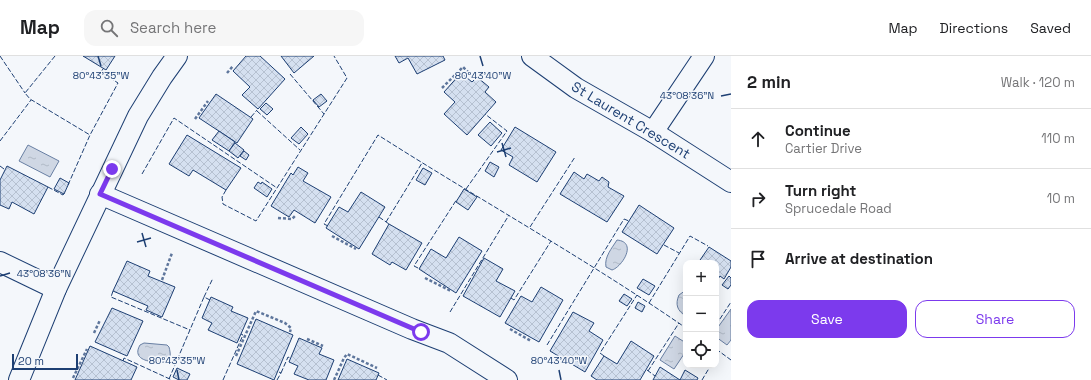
<!DOCTYPE html>
<html lang="en">
<head>
<meta charset="utf-8">
<style>
  body { margin:0; font-family:"Space Grotesk",sans-serif; background:#f6f6f6; color:#202124 }
  .controls { position:absolute; right:12px; bottom:12px; display:grid; overflow:hidden; border-radius:8px; box-shadow:0 4px 16px #0002 }
  .controls button { width:36px; height:36px; display:grid; place-items:center; padding:0; border:0; border-bottom:1px solid #e0e0e0; background:#fff; color:#202124; font:20px sans-serif }
  .scale { position:absolute; left:12px; bottom:10px; width:66px; box-sizing:border-box; padding-left:4px; border:2px solid #1d3f73; border-top:0; font-size:11px; line-height:14px; white-space:nowrap; color:#1d3f73; -webkit-text-stroke:3px #f4f7fb; paint-order:stroke }
  .stop { position:absolute; width:12px; height:12px; margin:-9px; border:3px solid #7c3aed; border-radius:50%; background:#fff }
  .stop.end { background:#7c3aed; border-color:#fff; box-shadow:0 1px 4px #0008 }
  .list { margin:0; padding:0; list-style:none }
  h2 { display:flex; justify-content:space-between; align-items:center; height:52px; margin:0; padding:0 16px; font-size:17px }
  h2 small { font-size:13px; font-weight:400; color:#757577 }
  .list li { display:grid; grid-template-columns:26px 1fr auto; gap:12px; align-items:center; box-sizing:border-box; height:60px; padding:0 16px; border-top:1px solid #e0e0e0 }
  .list b { display:block; font-size:15px; white-space:nowrap }
  .list p { margin:0; font-size:13px; white-space:nowrap; color:#757577 }
  .list em { font-size:13px; font-style:normal; color:#757577 }
  .actions { display:flex; gap:8px; padding:12px 16px }
  .actions a { flex:1; padding:9px 0; border:1px solid #7c3aed; border-radius:12px; text-align:center; font-size:14px; color:#7c3aed }
  .actions .main { background:#7c3aed; color:#fff }
  .icon { flex:none; width:22px; height:22px; fill:none; stroke:currentColor; stroke-width:2; stroke-linecap:round; stroke-linejoin:round }
  .map { position:relative; flex:none; width:731px; height:324px; overflow:hidden }
  header { display:flex; align-items:center; gap:24px; box-sizing:border-box; height:56px; padding:0 20px; background:#fff; border-bottom:1px solid #e0e0e0 }
  header strong { font-size:19px }
  nav { display:flex; gap:22px; margin-inline-start:auto; font-size:14px }
  .search { width:280px; height:36px; background:#f6f6f6; display:flex; align-items:center; gap:10px; box-sizing:border-box; padding:0 14px; border-radius:12px; color:#757577; font-size:15px }
  main { display:flex }
  aside { flex:1; background:#fff }
  .map>svg:first-child { display:block }
  .water { fill:url(#water-ripples); stroke:#687fa3 }
  .building { fill:url(#building-cross-hatch); stroke:#1d3f73 }
  .lines { fill:none; stroke-linecap:round; stroke-linejoin:round }
  .street-casing { stroke:#1d3f73; stroke-width:22 }
  .path { stroke:#5e769c; stroke-width:2.5; stroke-dasharray:3 2; stroke-linecap:butt }
  .street { stroke:#f4f7fb; stroke-width:20 }
  .fence { stroke:#1d3f73; stroke-width:1; stroke-dasharray:5 2; stroke-linecap:butt }
  .route { stroke:#7c3aed; stroke-width:5 }
  .ticks { fill:none; stroke:#1d3f73; stroke-width:1.5 }
  .labels { text-anchor:middle; dominant-baseline:central; stroke-width:3; stroke-linejoin:round; paint-order:stroke }
  .street-label { font-size:14px; fill:#1d3f73; stroke:#f4f7fb }
  .ticks-label { font-size:10px; text-anchor:middle; fill:#1d3f73; stroke:#f4f7fb; stroke-width:3; stroke-linejoin:round; paint-order:stroke }
</style>
</head>
<body>
<header>
<strong>Map</strong>
<div class="search"><svg class="icon" aria-label="search" viewBox="0 0 24 24"><circle cx="10" cy="10" r="6"/><path d="M15 15l6 6"/></svg>Search here</div>
<nav><a>Map</a><a>Directions</a><a>Saved</a></nav>
</header>
<main>
<div class="map">
<svg width="731" height="324" viewBox="0 0 731 324">
  <defs>
    <pattern id="water-ripples" width="26" height="14" patternUnits="userSpaceOnUse"><rect width="26" height="14" fill="#cfd7e4"/><path d="M2 4q2-2 4 0t4 0M15 11q2-2 4 0t4 0" fill="none" stroke="#b1bac7"/></pattern>
    <pattern id="building-cross-hatch" width="8" height="8" patternUnits="userSpaceOnUse"><rect width="8" height="8" fill="#d5e0f0"/><path d="M0 0l8 8M0 8l8-8" fill="none" stroke="#b6c1d1"/></pattern>
  </defs>
  <rect width="100%" height="100%" fill="#f4f7fb"/>
  <g class="water">
    <polygon points="28,89 59,105 50,121 19,105"/>
    <path d="M617,184c21,2 5,27 -5,30l-6,-3c-2,-10 6,-19 11,-27z"/>
    <path d="M686,234v26c-9,-5 -11,-12 -7,-21z"/>
    <polygon points="731,253 731,284 727,289 716,281 716,274"/>
    <polygon points="675,280 686,287 686,295 674,313 660,304"/>
    <path d="M144,287l23,2 2,2c4,15 -2,16 -15,15 -10,-1 -21,-5 -14,-17z"/>
  </g>
  <g class="building">
    <polygon points="83,0 115,0 106,14"/>
    <polygon points="246,0 260,0 285,23 258,53 242,39 250,31 233,15"/>
    <polygon points="281,0 314,0 294,17"/>
    <polygon points="395,0 443,0 445,4 417,18 408,2 399,7"/>
    <polygon points="461,17 472,26 477,21 489,31 485,36 496,46 467,79 444,58 455,46 444,36"/>
    <polygon points="216,38 253,63 237,87 199,62"/>
    <polygon points="321,38 327,45 319,51 313,44"/>
    <polygon points="266,47 273,53 267,59 260,53"/>
    <polygon points="490,66 502,77 491,90 478,79"/>
    <polygon points="301,71 308,78 299,88 291,82"/>
    <polygon points="515,71 556,96 537,126 509,109 513,101 501,94"/>
    <polygon points="219,75 235,86 229,95 212,84"/>
    <polygon points="187,79 241,112 226,134 193,114 189,120 169,108"/>
    <polygon points="235,87 244,94 238,102 229,95"/>
    <polygon points="244,95 249,99 246,104 240,100"/>
    <polygon points="490,106 499,111 494,121 485,115"/>
    <polygon points="7,110 48,131 34,158 12,146 9,153 0,149 0,124"/>
    <polygon points="298,111 308,117 303,125 331,141 315,167 294,154 289,161 271,150 291,117 293,119"/>
    <polygon points="423,112 432,117 425,129 416,124"/>
    <polygon points="574,116 584,123 587,118 599,125 602,121 609,126 608,131 624,140 607,166 560,138"/>
    <polygon points="60,122 69,127 64,138 54,133"/>
    <polygon points="258,126 261,128 262,126 272,133 267,141 254,132"/>
    <polygon points="464,133 477,141 468,154 456,146"/>
    <polygon points="361,136 385,151 359,193 326,172 339,151 348,156"/>
    <polygon points="639,149 674,172 657,198 622,176"/>
    <polygon points="389,168 422,187 406,214 392,206 390,209 372,198"/>
    <polygon points="459,181 482,195 456,237 419,213 431,193 446,202"/>
    <polygon points="709,191 731,205 731,211 724,223 720,220 716,226 716,207 698,207"/>
    <polygon points="484,202 503,213 496,225 515,235 500,261 463,240"/>
    <polygon points="127,205 150,215 148,220 175,231 162,261 146,254 148,250 113,235"/>
    <polygon points="729,220 731,222 731,229 728,233 722,229"/>
    <polygon points="643,223 655,230 649,239 637,232"/>
    <polygon points="541,231 563,244 539,286 505,267 521,240 532,246"/>
    <polygon points="624,238 632,243 627,250 619,245"/>
    <polygon points="211,241 233,251 231,255 248,262 237,287 208,274 212,267 202,262"/>
    <polygon points="638,246 645,250 642,256 635,252"/>
    <polygon points="112,252 143,265 127,300 95,286"/>
    <polygon points="573,256 594,267 589,275 603,284 585,316 550,295"/>
    <polygon points="256,263 293,279 274,324 237,308"/>
    <polygon points="299,282 322,292 319,298 334,304 326,324 309,324 294,318 298,310 289,306"/>
    <polygon points="631,285 654,300 640,324 597,324 591,320 604,300 617,308"/>
    <polygon points="90,290 137,311 131,324 75,324"/>
    <polygon points="347,303 379,317 376,324 338,324"/>
    <polygon points="660,311 680,324 685,314 698,322 697,324 653,324"/>
    <polygon points="177,312 190,318 187,324 179,324 173,321"/>
  </g>
  <g class="lines">
    <defs>
      <g id="street">
        <polyline points="532,0 576,32 653,76 731,126"/>
        <polyline points="653,76 704,0"/>
        <polyline points="100,138 412,273 449,287 507,324"/>
        <polyline points="0,206 56,233"/>
        <polyline points="19,324 56,233 138,60 162,21 177,0"/>
      </g>
    </defs>
    <use href="#street" class="street-casing"/>
    <g class="path">
      <polyline points="227,17 233,10"/>
      <polyline points="442,32 463,11 472,20 475,17"/>
      <polyline points="195,63 208,45"/>
      <polyline points="278,162 292,163 296,159"/>
      <polyline points="332,180 356,193"/>
      <polyline points="425,222 451,235"/>
      <polyline points="162,224 172,197"/>
      <polyline points="510,273 531,285"/>
      <polyline points="94,277 100,264"/>
      <polyline points="307,283 323,290"/>
      <polyline points="236,300 256,255 285,267 291,272 290,276"/>
      <polyline points="73,322 87,293"/>
      <polyline points="334,324 344,302 347,298 377,312"/>
    </g>
    <use href="#street" class="street"/>
    <g class="fence">
      <polyline points="0,0 25,37"/>
      <polyline points="55,0 25,37 30,43 90,79"/>
      <polyline points="290,18 324,58"/>
      <polyline points="257,55 300,94"/>
      <polyline points="251,61 257,54"/>
      <polyline points="0,85 31,44"/>
      <polyline points="0,110 4,113"/>
      <polyline points="142,118 174,62 277,132"/>
      <polyline points="68,129 90,79 118,27 101,16 103,13"/>
      <polyline points="48,131 63,139 65,136"/>
      <polyline points="466,133 507,75 485,58"/>
      <polyline points="226,134 222,141 223,148 256,165 347,22 334,0"/>
      <polyline points="379,161 389,168"/>
      <polyline points="386,166 422,107"/>
      <path d="M328,170l-4,-2 54,-89c102,65 208,124 308,193"/>
      <polyline points="530,171 575,101"/>
      <polyline points="664,189 679,197"/>
      <polyline points="418,212 414,210 457,143"/>
      <polyline points="113,235 111,241 190,274"/>
      <polyline points="204,241 213,222"/>
      <polyline points="511,242 514,244 551,185"/>
      <polyline points="649,247 690,180 708,190"/>
      <polyline points="450,256 509,159"/>
      <polyline points="716,269 731,246"/>
      <polyline points="547,289 624,163 629,165"/>
      <polyline points="716,293 731,304"/>
      <polyline points="604,300 600,297 637,239"/>
      <polyline points="716,300 719,295"/>
      <polyline points="123,305 124,302 172,324"/>
      <polyline points="647,314 655,320"/>
      <polyline points="648,315 679,267"/>
      <polyline points="281,317 288,301 290,302"/>
      <polyline points="378,319 387,324"/>
      <polyline points="169,323 204,241 210,244"/>
      <polyline points="223,324 243,279 241,278"/>
      <polyline points="277,324 281,317 279,316"/>
      <polyline points="702,324 711,309"/>
    </g>
  </g>
  <g class="lines">
    <polyline class="route" points="112,113 100,138 421,276"/>
  </g>
  <path class="ticks" d="M98,0l3,10M480,0l3,10M721,40l10,-2M502,87l4,14M497,96l14,-4M142,177l4,14M137,186l14,-4M0,220l10,-3M177,314l2,10M559,314l2,10"/>
  <g class="labels">
    <g class="street-label">
      <text transform="translate(631 64) rotate(31)">St Laurent Crescent</text>
    </g>
  </g>
  <g class="ticks-label">
    <text x="101" y="23">80°43'35"W</text>
    <text x="483" y="23">80°43'40"W</text>
    <text x="687" y="43">43°08'36"N</text>
    <text x="44" y="221">43°08'36"N</text>
    <text x="177" y="308">80°43'35"W</text>
    <text x="559" y="308">80°43'40"W</text>
  </g>
</svg>
<div class="controls">
<button>+</button>
<button>−</button>
<button><svg class="icon" aria-label="locate" viewBox="0 0 24 24"><circle cx="12" cy="12" r="6"/><path d="M12 2v4M12 18v4M2 12h4M18 12h4"/></svg></button>
</div>
<div class="scale">20 m</div>
<div class="stop" style="left:421px;top:276px"></div>
<div class="stop end" style="left:112px;top:113px"></div>
</div>
<aside>
<h2>2 min<small>Walk · 120 m</small></h2>
<ul class="list">
<li><svg class="icon" aria-label="ahead" viewBox="0 0 24 24"><path d="M12 20V5M6 11l6-6 6 6"/></svg><div><b>Continue</b><p>Cartier Drive</p></div><em>110 m</em></li>
<li><svg class="icon" aria-label="right" viewBox="0 0 24 24"><path d="M7 20v-9h11M14 6l5 5-5 5"/></svg><div><b>Turn right</b><p>Sprucedale Road</p></div><em>10 m</em></li>
<li><svg class="icon" aria-label="arrive" viewBox="0 0 24 24"><path d="M6 21V4h12l-3 4 3 4H6"/></svg><div><b>Arrive at destination</b></div></li>
</ul>
<div class="actions"><a class="main">Save</a><a>Share</a></div>
</aside>
</main>
</body>
</html>
